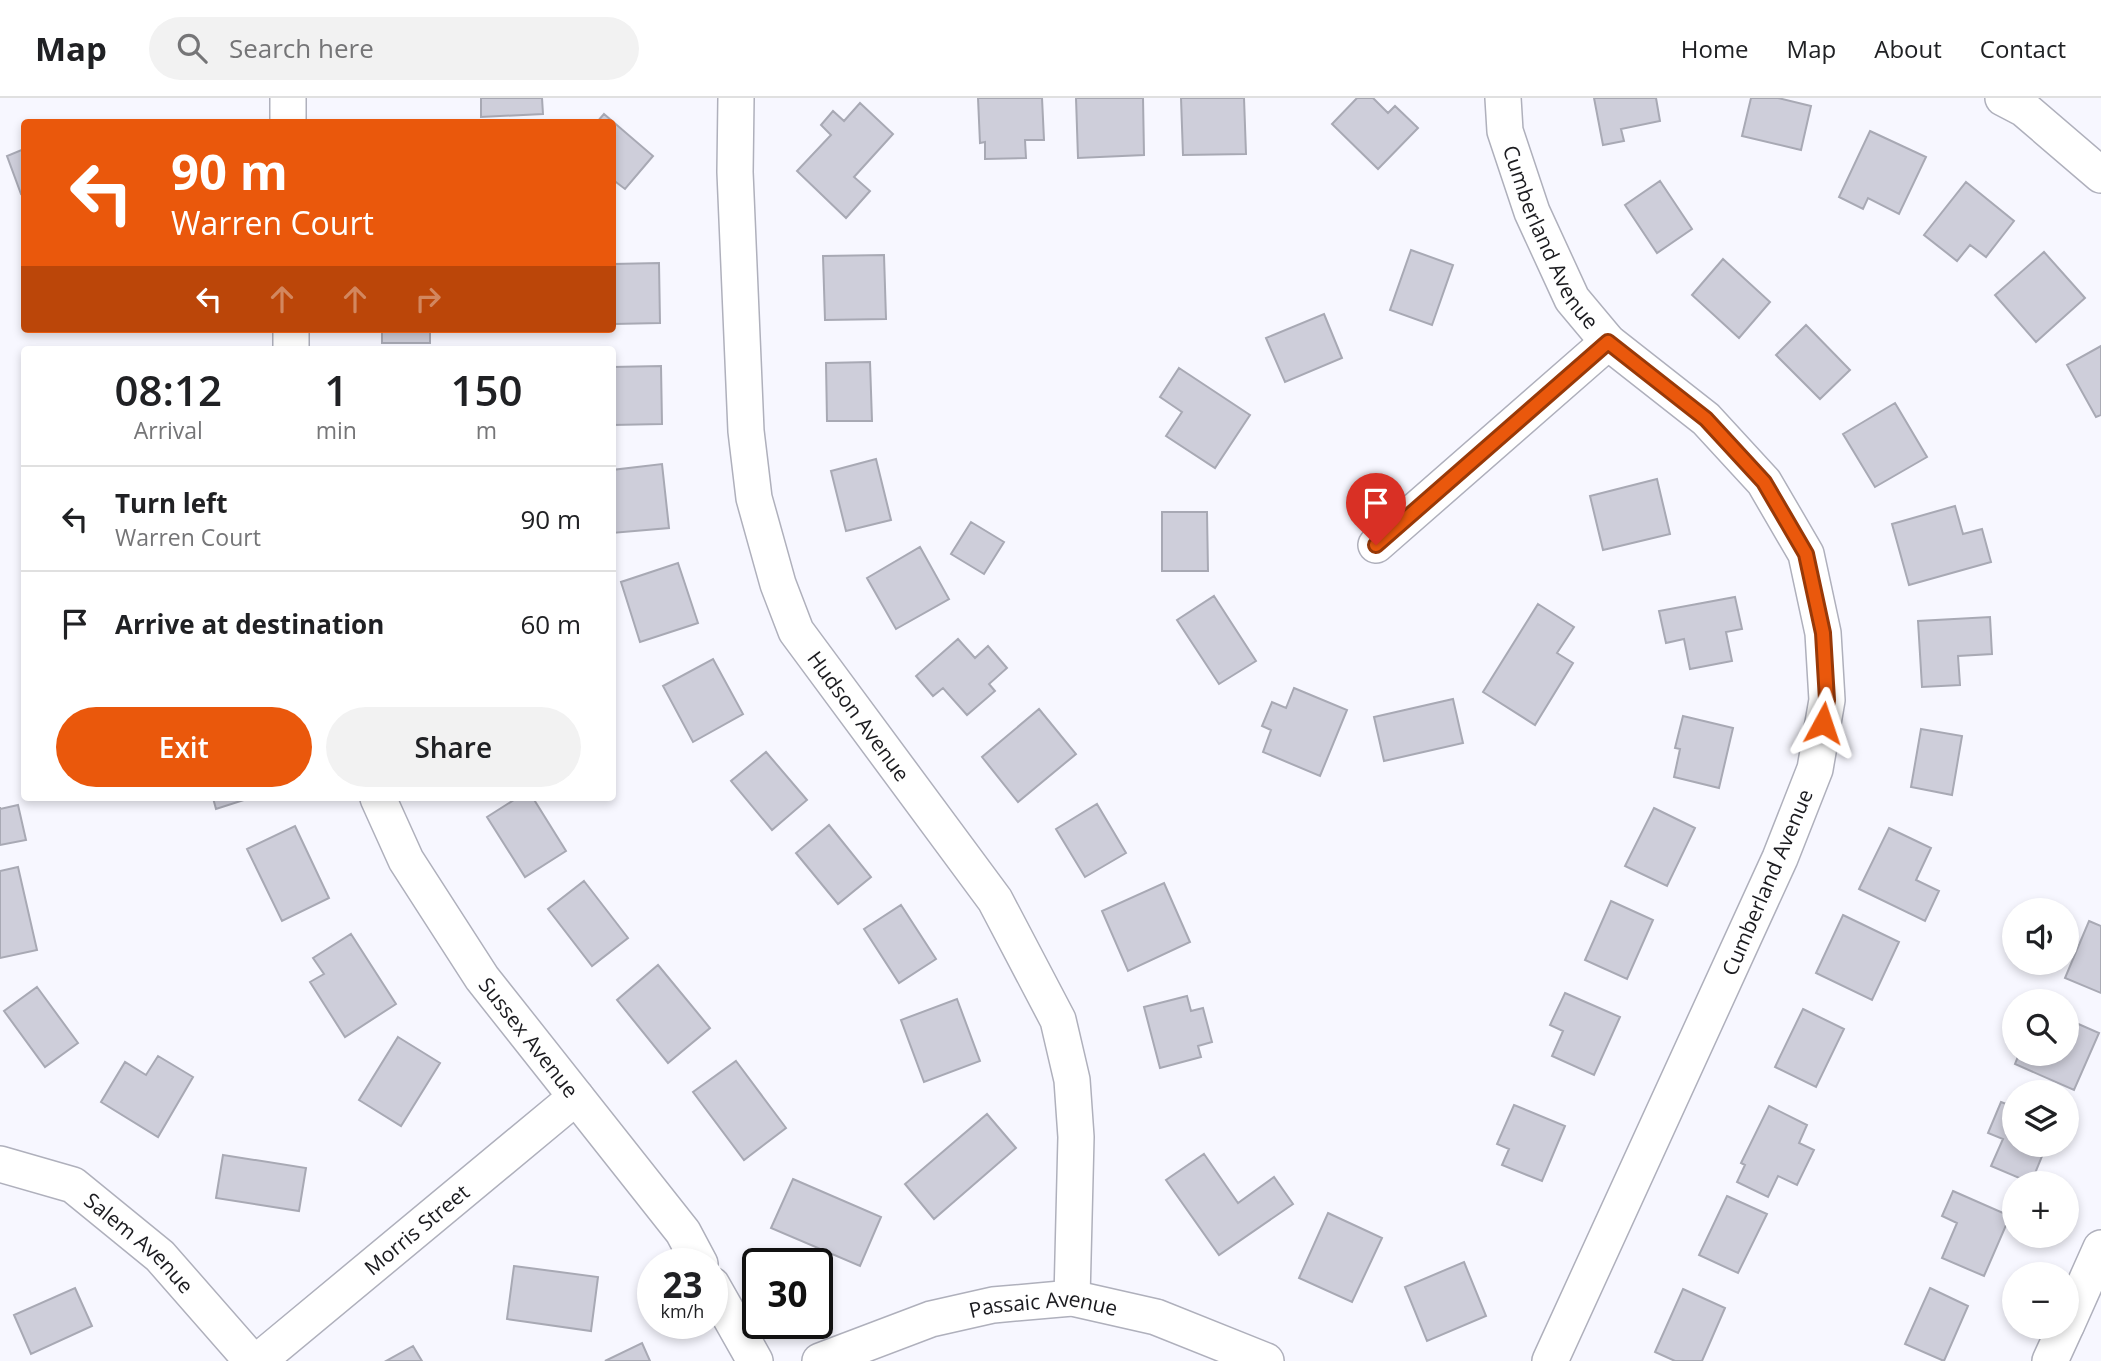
<!DOCTYPE html>
<meta charset="utf-8">
<style>
:root{--surface:#fff;--page:#f2f2f2;--text:#202124;--muted:#757577;--line:#e0e0e0;--accent:#ea580c}
body{margin:0;font-family:"Open Sans",sans-serif;background:var(--page);color:var(--text);height:100vh;display:flex;flex-direction:column;font-size:26px;white-space:nowrap}
*{box-sizing:border-box;margin:0}
p{font-size:23px;color:var(--muted)}
.icon{flex:none;width:38px;height:38px;fill:none;stroke:currentColor;stroke-width:2;stroke-linecap:round;stroke-linejoin:round}
.map{position:relative;flex:1;overflow:hidden}
.sheet{position:absolute;left:21px;top:248px;width:595px;height:455px;display:flex;flex-direction:column;background:var(--surface);border-radius:7px;box-shadow:0 4px 10px #0003}
.sheet>*{flex:none}
.guide{position:absolute;left:21px;top:21px;width:595px;height:214px;border-radius:7px;box-shadow:0 4px 10px #0003;background:#ea580c;color:#fff;overflow:hidden}
.tools{position:absolute;left:2002px;top:800px;display:grid;gap:14px}
.tools a{display:grid;place-items:center;width:77px;height:77px;border-radius:50%;background:var(--surface);box-shadow:0 4px 10px #0003;font-size:35px}
.speed{position:absolute;left:637px;top:1150px;display:flex;gap:14px;font-size:35px;font-weight:700;text-align:center}
.speed>*{display:grid;place-content:center;width:91px;height:91px;border-radius:50%;background:var(--surface);box-shadow:0 4px 10px #0003;line-height:1}
.speed small{font-size:18px;font-weight:400}
.speed .limit{border:4px solid #111;border-radius:10px;background:#fff;color:#111}
.pin{position:absolute;display:grid;place-items:center;width:60px;height:60px;color:#fff;margin:-72px -30px;border-radius:50% 50% 50% 0;rotate:-45deg;box-shadow:0 0 7px #0007}
.pin .icon{rotate:45deg}
.me{position:absolute;width:77px;margin:-38px;rotate:5deg;stroke-linejoin:round;filter:drop-shadow(0 0 5px #0008)}
.turn{display:flex;align-items:center;gap:24px;height:147px;padding:0 35px;font-size:32px}
.turn .icon{width:91px;height:91px;stroke-width:2.5}
.turn b{display:block;font-size:49px;line-height:60px}
.lanes{display:flex;align-items:center;height:66px;padding:0 35px;background:#0003;justify-content:center;gap:35px;direction:ltr}
.lanes .off{opacity:.35}
.eta{display:flex;justify-content:space-evenly;align-items:center;height:119px;text-align:center}
.eta b{font-size:42px;font-weight:600;line-height:49px}
.primary-button{display:flex;gap:14px;margin-top:auto;padding:14px 35px}
.primary-button a{flex:1;height:80px;border-radius:42px;background:var(--accent);color:#fff;font-size:28px;font-weight:600;line-height:80px;text-align:center}
.primary-button a+a{background:var(--page);color:var(--text)}
ul{padding:0;list-style:none}
li{display:flex;align-items:center;gap:21px;height:105px;padding:0 35px;border-top:2px solid var(--line)}
li div{flex:1}
li b{display:block;font-size:26px}
li em{font-style:normal}
header{display:flex;align-items:center;gap:42px;box-sizing:border-box;height:98px;padding:0 35px;background:var(--surface);border-bottom:2px solid var(--line)}
header strong{font-size:33px}
nav{display:flex;gap:38px;margin-inline-start:auto;font-size:24px}
.search{width:490px;height:63px;background:var(--page);display:flex;align-items:center;gap:18px;box-sizing:border-box;padding:0 24px;border-radius:38px;color:var(--muted);font-size:26px}
.map>svg:first-child{display:block}
.building{fill:#ceceda;stroke:#a8a9b4;stroke-width:2}
.lines{fill:none;stroke-linecap:round;stroke-linejoin:round}
.street-casing{stroke:#afb0bc;stroke-width:38}
.street{stroke:#fff;stroke-width:35}
.route-casing{stroke:#983908;stroke-width:18}
.route{stroke:#ea580c;stroke-width:12}
.labels{text-anchor:middle;dominant-baseline:central;stroke-width:5;stroke-linejoin:round;paint-order:stroke}
.street-label{font-size:21px;fill:#1b1b1f;stroke:#fff}
</style>
<header>
<strong>Map</strong>
<div class="search"><svg class="icon" aria-label="search" viewBox="0 0 24 24"><circle cx="10" cy="10" r="6"/><path d="M15 15l6 6"/></svg>Search here</div>
<nav><a>Home</a><a>Map</a><a>About</a><a>Contact</a></nav>
</header>
<div class="map">
<svg width="2101" height="1263" viewBox="0 0 2101 1263">
<rect width="100%" height="100%" fill="#f7f7ff"/>
<path class="building" d="M481,0H542L543,16L481,19Z
M978,0H1042L1044,42H1025L1026,60L985,61V44L980,45Z
M1076,0H1143L1144,57L1078,60Z
M1181,0H1244L1246,56L1183,57Z
M1357,0H1373L1388,15L1395,8L1418,30L1378,71L1332,26Z
M1594,0H1656L1660,23L1621,31L1624,43L1603,47Z
M1751,0H1778L1811,8L1801,52L1742,38Z
M860,5L893,36L854,79L870,93L846,120L797,73L831,37L821,27L833,13L844,23Z
M604,16L653,58L625,91L612,81V24H597Z
M1870,33L1926,59L1899,116L1868,100L1863,111L1839,99Z
M24,51V95L21,96L7,58Z
M1660,83L1692,131L1657,155L1625,107Z
M1966,84L2014,123L1986,159L1970,147L1957,163L1924,137Z
M1411,152L1453,167L1432,227L1390,212Z
M2044,154L2085,200L2036,244L1995,197Z
M884,157L886,221L825,222L823,158Z
M1723,161L1770,204L1739,240L1692,197Z
M659,165L660,225L614,226L613,166Z
M1324,216L1342,260L1285,284L1266,240Z
M1806,227L1850,272L1820,301L1776,257Z
M382,231H430V245H382Z
M2101,248V317L2096,319L2067,267Z
M870,264L872,323H827L826,265Z
M661,268L662,326L612,327V269Z
M1179,270L1250,317L1215,370L1166,338L1182,314L1160,299Z
M1895,305L1927,359L1875,389L1843,336Z
M876,361L891,422L846,433L831,373Z
M662,366L669,430L612,435V372Z
M1657,381L1670,436L1603,452L1590,398Z
M1955,408L1963,436L1982,431L1991,464L1909,487L1892,426Z
M1162,414H1207L1208,473H1162Z
M971,424L1004,444L984,476L951,456Z
M920,449L949,501L896,531L867,480Z
M678,465L698,525L640,544L621,484Z
M1214,498L1256,563L1219,586L1177,522Z
M1735,499L1742,531L1726,534L1732,563L1690,571L1684,541L1666,545L1659,513Z
M1538,506L1574,529L1557,555L1573,565L1535,627L1483,594Z
M1990,519L1992,556L1958,558L1960,587L1922,589L1918,523Z
M958,541L975,560L988,548L1007,570L989,586L995,593L967,617L943,590L933,598L916,578Z
M713,561L743,616L693,644L663,588Z
M1294,590L1347,612L1320,678L1263,654L1271,632L1262,628L1272,604L1286,610Z
M1453,601L1463,645L1384,663L1374,619Z
M1039,611L1076,656L1018,704L982,659Z
M1683,618L1733,630L1719,690L1674,679L1680,651L1675,650Z
M1921,631L1962,638L1952,697L1911,689Z
M766,654L807,702L772,732L731,683Z
M213,700H250L216,711Z
M517,700H533L566,753L525,779L487,719Z
M1097,706L1126,755L1085,779L1056,731Z
M18,707L26,742L0,747V709V711Z
M1654,710L1695,730L1667,788L1625,768Z
M829,727L871,779L838,806L796,755Z
M295,728L329,800L282,823L247,751Z
M1889,730L1931,750L1916,782L1939,793L1925,823L1859,791Z
M18,769L37,852L0,860V773Z
M584,783L628,840L592,868L548,811Z
M1164,785L1190,844L1128,873L1102,813Z
M1611,803L1653,822L1627,881L1585,862Z
M901,807L936,861L899,885L864,831Z
M1843,817L1899,844L1872,902L1816,875Z
M2089,823L2101,828V895L2065,880Z
M351,836L396,906L345,939L310,884L324,876L313,860Z
M658,867L710,930L668,965L617,902Z
M37,889L78,945L45,969L4,913Z
M1565,895L1620,919L1594,977L1552,958L1563,933L1550,927Z
M1187,898L1191,913L1203,910L1212,944L1198,948L1201,959L1160,970L1144,909Z
M957,901L980,963L924,984L901,922Z
M1803,911L1844,931L1816,989L1775,969Z
M2067,921L2099,935L2074,992L2015,966L2019,956H2067Z
M398,939L440,965L401,1028L359,1002Z
M158,958L193,979L158,1039L101,1004L125,964L146,977Z
M736,963L786,1030L744,1062L693,994Z
M2001,1004L2014,1009V1046H2047L2031,1085L1991,1068L2003,1041L1988,1035Z
M1514,1007L1565,1028L1542,1083L1502,1067L1509,1051L1497,1046Z
M1769,1008L1807,1027L1799,1045L1814,1052L1797,1087L1778,1078L1768,1099L1737,1084L1745,1067L1741,1065Z
M987,1016L1016,1050L934,1121L905,1086Z
M1204,1056L1238,1105L1274,1079L1293,1106L1219,1157L1166,1082Z
M223,1057L306,1070L299,1113L216,1100Z
M793,1081L881,1119L860,1168L771,1130Z
M1953,1093L2010,1118L1984,1178L1942,1160L1957,1125L1942,1118Z
M1727,1098L1767,1116L1738,1175L1699,1157Z
M1328,1115L1382,1140L1352,1204L1299,1180Z
M1464,1164L1486,1218L1427,1243L1405,1189Z
M514,1168L598,1179L591,1233L507,1221Z
M75,1190L92,1228L31,1256L14,1217Z
M1930,1190L1968,1208L1944,1263L1905,1246Z
M1683,1191L1725,1210L1702,1263H1675L1655,1254Z
M642,1245L650,1263H605Z
M413,1248L422,1263H386Z"/>
<g class="lines">
<defs>
<g id="street">
<path id="s1" d="M736,0L735,74L746,333L754,400L778,486L796,533L995,802L1058,922L1072,982L1076,1039L1072,1200"/>
<path id="s2" d="M1503,0L1505,33L1532,114L1572,201L1608,244L1706,321L1764,384L1806,456L1823,535L1827,602L1815,671L1780,760L1550,1263"/>
<path d="M2003,0L2024,11L2101,77"/>
<path d="M288,24V0"/>
<path d="M291,231V252"/>
<path d="M1376,447L1608,244"/>
<path id="s3" d="M378,700L406,762L482,880L683,1134L700,1166"/>
<path id="s4" d="M0,1066L73,1087L160,1158L252,1263"/>
<path d="M712,1187L755,1263"/>
<path d="M2067,1226L2101,1150"/>
<path id="s5" d="M258,1263L576,999"/>
<path id="s6" d="M820,1263L931,1221L993,1207L1072,1200L1156,1219L1266,1263"/>
<path d="M2050,1263L2066,1228"/>
</g>
</defs>
<use href="#street" class="street-casing"/>
<use href="#street" class="street"/>
</g>
<g class="lines">
<defs>
<path id="route" d="M1376,447L1608,244L1706,321L1764,384L1806,456L1823,535L1827,602L1823,625"/>
</defs>
<use href="#route" class="route-casing"/>
<use href="#route" class="route"/>
</g>
<g class="labels">
<g class="street-label">
<text stroke="none"><textPath href="#s2" startOffset="149">Cumberland Avenue</textPath></text>
<text stroke="none"><textPath href="#s1" startOffset="646">Hudson Avenue</textPath></text>
<text transform="translate(1767 784) rotate(-67)">Cumberland Avenue</text>
<text stroke="none"><textPath href="#s3" startOffset="284">Sussex Avenue</textPath></text>
<text stroke="none"><textPath href="#s5" startOffset="206">Morris Street</textPath></text>
<text stroke="none"><textPath href="#s4" startOffset="164">Salem Avenue</textPath></text>
<text stroke="none"><textPath href="#s6" startOffset="233">Passaic Avenue</textPath></text>
</g>
</g>
</svg>
<div class="tools">
<a><svg class="icon" aria-label="sound" viewBox="0 0 24 24"><path d="M4 9h4l5-4v14l-5-4H4zM17 9q2 3 0 6"/></svg></a>
<a><svg class="icon" aria-label="search" viewBox="0 0 24 24"><circle cx="10" cy="10" r="6"/><path d="M15 15l6 6"/></svg></a>
<a><svg class="icon" aria-label="layers" viewBox="0 0 24 24"><path d="M12 4l9 5-9 5-9-5zM3 14l9 5 9-5"/></svg></a>
<a>+</a>
<a>−</a>
</div>
<div class="speed"><div>23<small>km/h</small></div><div class="limit">30</div></div>
<div class="pin" style="left:1376px;top:447px;background:#d93025"><svg class="icon" aria-label="arrive" viewBox="0 0 24 24"><path d="M6 21V4h12l-3 4 3 4H6"/></svg></div>
<svg class="me" style="left:1823px;top:625px" viewBox="-20 -20 40 40"><path d="M0-17L14 15 0 8-14 15z" fill="#ea580c" stroke="#fff" stroke-width="4"/></svg>
<div class="guide">
<div class="turn"><svg class="icon" aria-label="left" viewBox="0 0 24 24"><path d="M17 20v-9H6M10 6l-5 5 5 5"/></svg><div><b>90 m</b>Warren Court</div></div>
<div class="lanes"><svg class="icon" aria-label="left" viewBox="0 0 24 24"><path d="M17 20v-9H6M10 6l-5 5 5 5"/></svg><svg class="icon off" aria-label="ahead" viewBox="0 0 24 24"><path d="M12 20V5M6 11l6-6 6 6"/></svg><svg class="icon off" aria-label="ahead" viewBox="0 0 24 24"><path d="M12 20V5M6 11l6-6 6 6"/></svg><svg class="icon off" aria-label="right" viewBox="0 0 24 24"><path d="M7 20v-9h11M14 6l5 5-5 5"/></svg></div>
</div>
<section class="sheet">
<div class="eta">
<div><b>08:12</b><p>Arrival</p></div>
<div><b>1</b><p>min</p></div>
<div><b>150</b><p>m</p></div>
</div>
<ul>
<li><svg class="icon" aria-label="left" viewBox="0 0 24 24"><path d="M17 20v-9H6M10 6l-5 5 5 5"/></svg><div><b>Turn left</b><p>Warren Court</p></div><em>90 m</em></li>
<li><svg class="icon" aria-label="arrive" viewBox="0 0 24 24"><path d="M6 21V4h12l-3 4 3 4H6"/></svg><div><b>Arrive at destination</b></div><em>60 m</em></li>
</ul>
<div class="primary-button"><a>Exit</a><a>Share</a></div>
</section>
</div>
